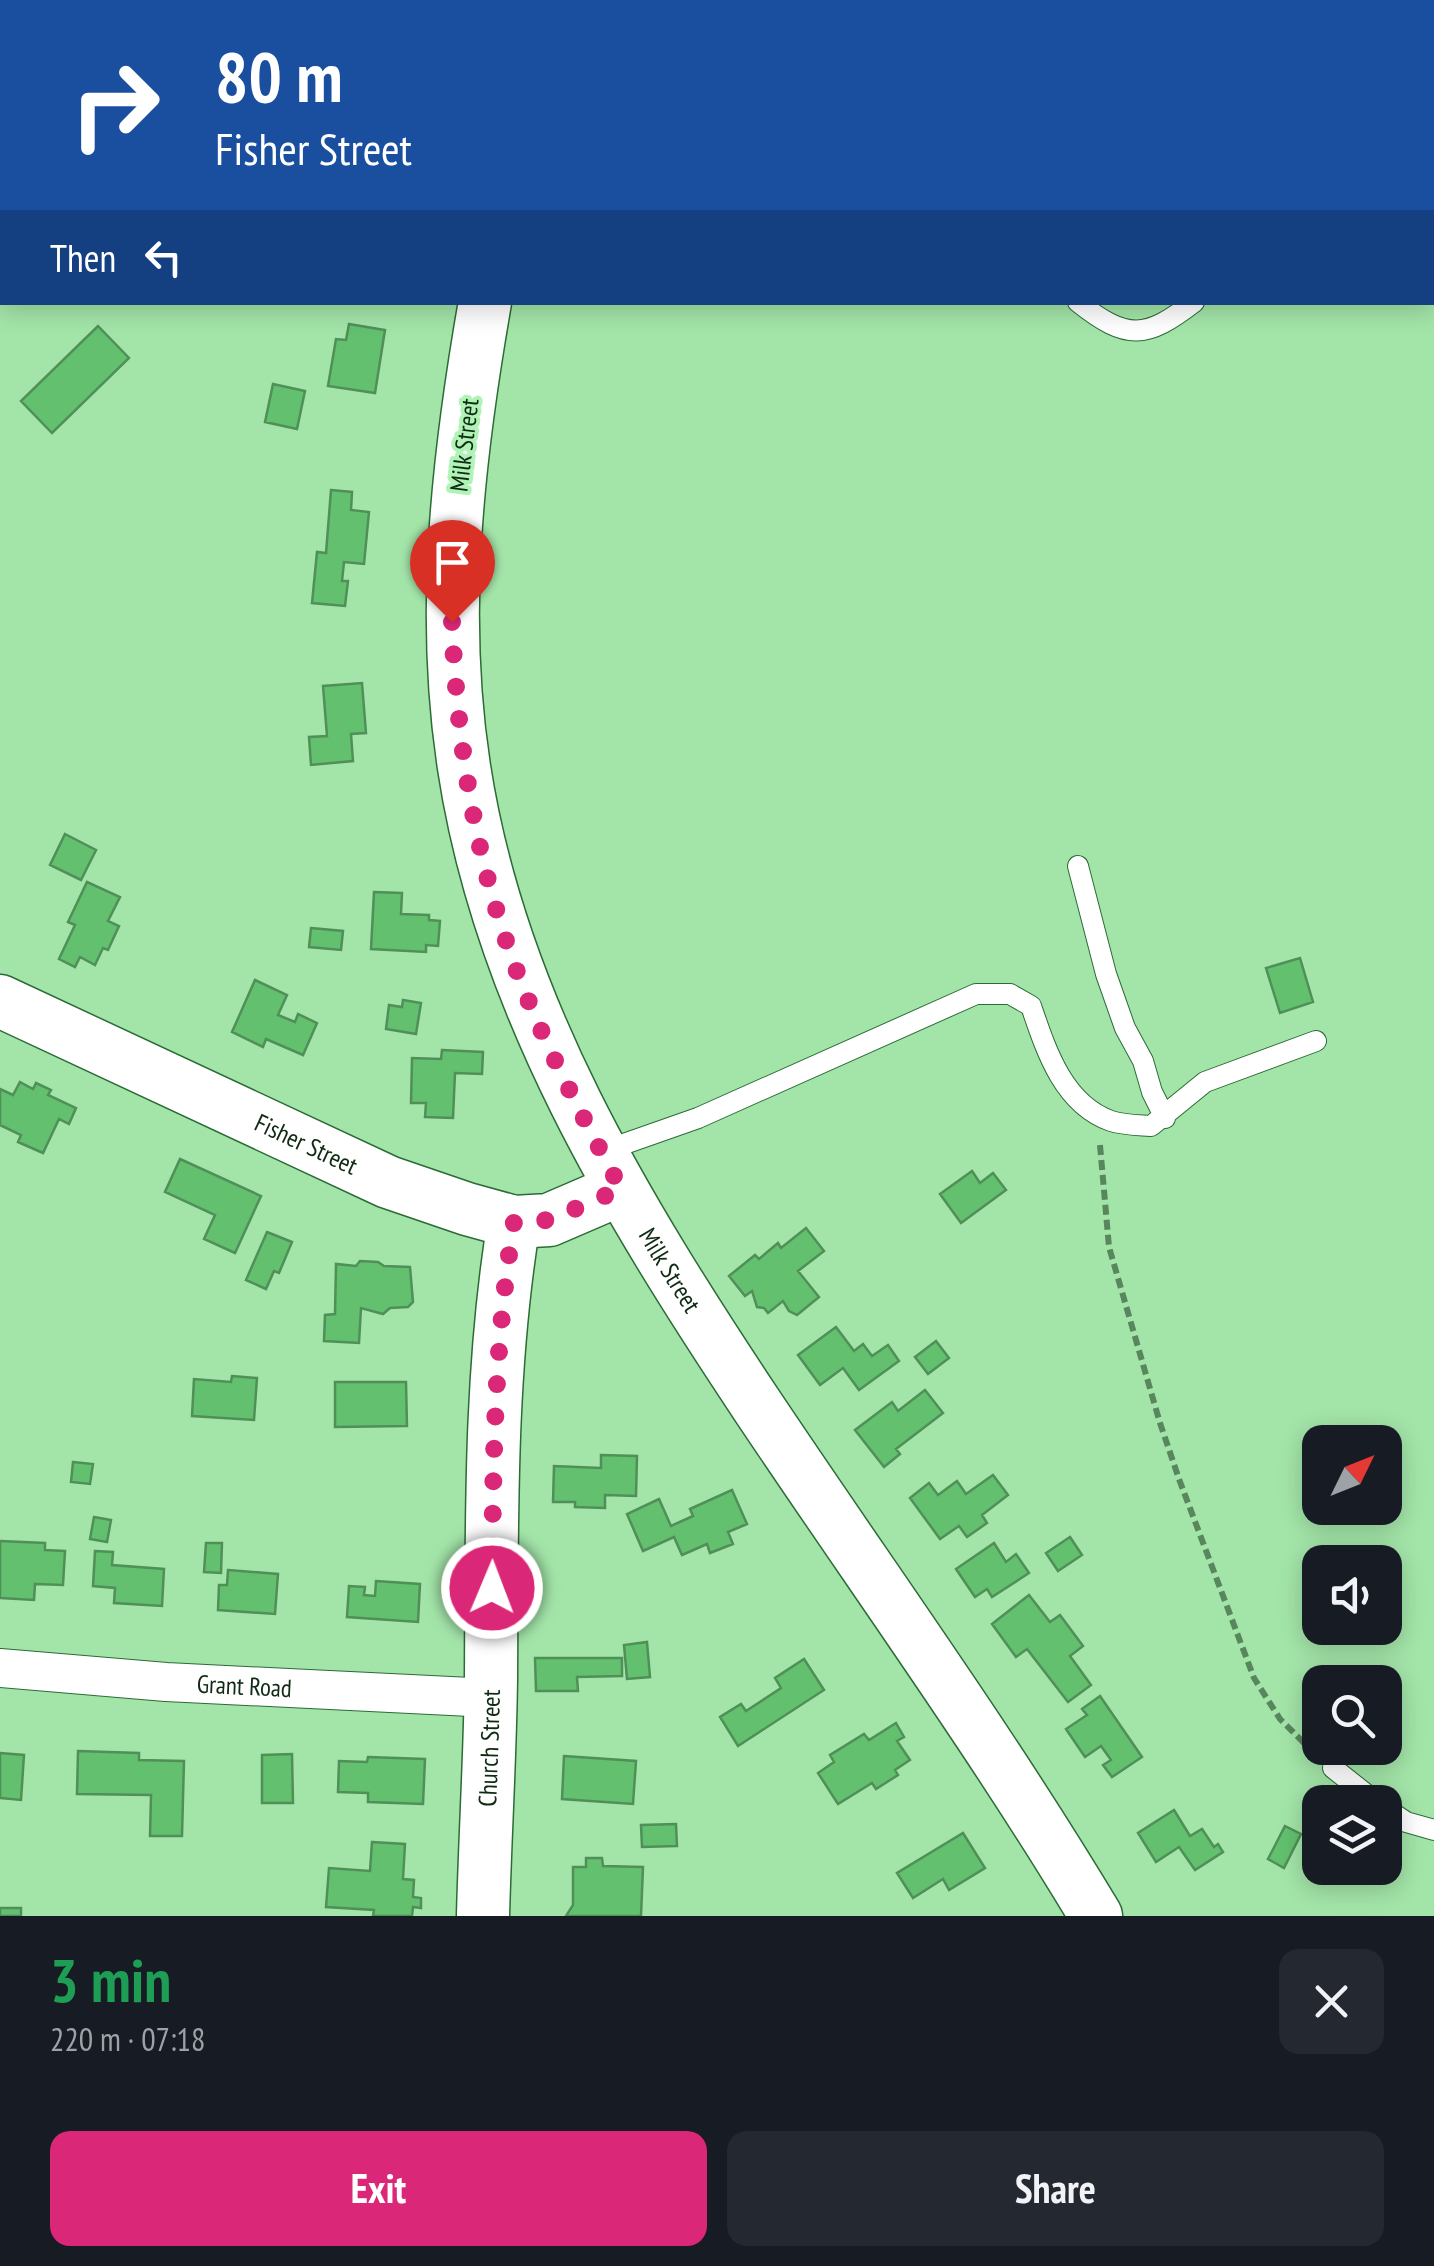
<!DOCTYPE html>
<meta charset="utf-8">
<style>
:root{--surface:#171b24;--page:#242831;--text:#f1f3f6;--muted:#9ea1a6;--accent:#db2777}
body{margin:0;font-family:"PT Sans Narrow",sans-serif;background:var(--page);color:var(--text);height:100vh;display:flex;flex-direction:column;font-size:38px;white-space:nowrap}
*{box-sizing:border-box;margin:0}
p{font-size:32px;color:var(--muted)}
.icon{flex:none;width:55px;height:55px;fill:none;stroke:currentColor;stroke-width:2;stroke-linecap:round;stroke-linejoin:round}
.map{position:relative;height:1916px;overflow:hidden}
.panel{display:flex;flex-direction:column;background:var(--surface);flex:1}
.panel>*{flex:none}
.hud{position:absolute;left:0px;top:0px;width:1435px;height:305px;box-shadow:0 5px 25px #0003;background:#1a4fa0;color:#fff;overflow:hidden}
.needle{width:65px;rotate:47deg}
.fabs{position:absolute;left:1302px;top:1425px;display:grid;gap:20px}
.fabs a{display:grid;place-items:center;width:100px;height:100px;border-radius:20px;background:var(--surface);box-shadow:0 5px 25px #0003;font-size:50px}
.pin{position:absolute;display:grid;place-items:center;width:85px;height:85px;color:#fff;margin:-102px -42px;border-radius:50% 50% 50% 0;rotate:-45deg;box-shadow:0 0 10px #0007}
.pin .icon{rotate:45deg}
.me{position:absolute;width:110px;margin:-55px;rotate:1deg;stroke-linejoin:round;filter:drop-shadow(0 0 8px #0008)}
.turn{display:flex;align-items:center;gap:35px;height:210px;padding:0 50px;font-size:45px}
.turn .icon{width:130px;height:130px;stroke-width:2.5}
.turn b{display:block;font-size:70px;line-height:85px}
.then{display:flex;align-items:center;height:95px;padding:0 50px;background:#0003;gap:20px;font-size:38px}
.round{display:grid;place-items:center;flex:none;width:105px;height:105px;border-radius:20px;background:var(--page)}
.overview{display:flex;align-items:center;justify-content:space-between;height:170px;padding:0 50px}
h1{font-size:60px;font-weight:700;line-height:75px;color:#1e9e55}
.button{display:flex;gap:20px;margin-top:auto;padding:20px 50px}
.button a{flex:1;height:115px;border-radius:20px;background:var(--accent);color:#fff;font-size:40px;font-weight:700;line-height:115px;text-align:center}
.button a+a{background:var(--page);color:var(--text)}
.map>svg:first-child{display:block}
.building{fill:#62c06f;stroke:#509058;stroke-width:2.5}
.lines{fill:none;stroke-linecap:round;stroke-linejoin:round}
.lane-casing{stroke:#2b6b36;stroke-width:22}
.street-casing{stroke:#2b6b36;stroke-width:40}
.secondary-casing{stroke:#2b6b36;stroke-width:55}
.path{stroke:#58865d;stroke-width:6;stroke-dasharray:10 5;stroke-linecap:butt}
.lane{stroke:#fff;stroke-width:20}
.street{stroke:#fff;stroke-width:38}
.secondary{stroke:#fff;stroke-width:52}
.route{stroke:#db2777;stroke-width:18;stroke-dasharray:0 32.4}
.labels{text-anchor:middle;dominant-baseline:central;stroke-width:8;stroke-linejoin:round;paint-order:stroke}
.street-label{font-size:25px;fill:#102a13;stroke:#b0f3b6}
</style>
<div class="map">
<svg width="1434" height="1916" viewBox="0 0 1434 1916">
<rect width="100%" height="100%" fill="#a3e5a9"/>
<path class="building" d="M1016,0H1347L1350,2H1014Z
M349,324L385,330L375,393L328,386L336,339L346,340Z
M98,326L129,358L52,433L21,401Z
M273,384L305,391L297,429L265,422Z
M331,490L352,492L351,510L369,512L364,564L344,562L342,581H348L345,606L312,603L317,552L326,553Z
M362,683L366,733L351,734L353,761L311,765L309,737L327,736L323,686Z
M65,834L96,850L81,880L50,865Z
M87,882L120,897L108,921L119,926L108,950L103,948L95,965L80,957L75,967L59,959L75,925L68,922Z
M374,892L402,893L401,914L429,915V920L440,921L438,946L426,945V952L371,949Z
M311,928L343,931L341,950L309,947Z
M1300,958L1313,1002L1280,1013L1266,968Z
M255,980L287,995L278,1015L295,1022L298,1014L317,1023L303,1055L266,1039L263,1047L232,1032Z
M403,1000L421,1003L416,1034L386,1029L389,1005L402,1007Z
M442,1050L483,1052L482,1074L455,1073L453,1118L425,1117L426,1103H411L412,1058L441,1059Z
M20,1082L33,1089L36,1083L51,1090L48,1095L76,1108L69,1124L59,1119L43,1153L18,1142L21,1135L0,1125V1089L13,1095Z
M180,1159L261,1196L235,1253L204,1239L215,1215L165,1192Z
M972,1171L980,1183L993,1173L1006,1190L961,1223L940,1194Z
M806,1228L824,1251L798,1271L819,1297L797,1315L789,1311L783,1301L768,1313L764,1308L757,1307L752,1291L745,1296L729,1276L755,1255L759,1259L778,1243L781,1248Z
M267,1232L292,1242L279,1273L274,1271L266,1289L246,1280Z
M360,1261L378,1262L384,1266L410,1267L413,1302L408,1307L390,1308L383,1314L361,1308L359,1343L324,1341L325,1315L335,1314L336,1264L356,1266Z
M836,1327L854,1351L863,1344L872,1356L888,1345L899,1361L859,1390L843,1368L820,1385L798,1355Z
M936,1341L949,1358L928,1374L915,1357Z
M232,1376L257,1378L254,1420L192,1416L194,1379L231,1382Z
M335,1382H406L407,1426L335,1427Z
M925,1390L943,1413L896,1449L900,1454L884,1467L855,1430L892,1402L898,1411Z
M601,1455L637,1456L636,1496L605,1495V1508L575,1507V1502H553L554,1466L601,1468Z
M73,1462L93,1464L90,1484L71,1482Z
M993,1475L1008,1495L982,1515L987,1523L967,1537L959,1526L940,1539L910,1498L929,1483L938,1495L957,1481L966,1494Z
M732,1490L747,1524L728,1532L733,1544L710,1553L707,1544L682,1555L674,1537L643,1551L627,1514L659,1499L671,1526L693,1516L690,1509Z
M94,1517L111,1520L107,1542L90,1539Z
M1070,1537L1082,1555L1058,1571L1046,1553Z
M0,1541L45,1543V1550L65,1551L63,1585L35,1584L34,1600L0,1598Z
M206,1543H222L221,1573L204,1572Z
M994,1543L1006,1562L1016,1554L1029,1573L992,1597L987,1589L975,1597L956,1569Z
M95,1551L113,1552L112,1565L164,1569L162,1606L114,1603L115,1588L93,1586Z
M228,1570L278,1574L275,1614L218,1610L219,1585H227Z
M376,1581L420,1584L418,1622L347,1617L349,1586L365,1587L364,1595L375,1596Z
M1029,1595L1050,1622L1060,1615L1083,1646L1070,1656L1091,1685L1068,1702L1027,1649L1016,1657L992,1624Z
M647,1642L650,1677L627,1679L624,1645Z
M535,1658H622V1676L577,1677L578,1691H536Z
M804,1659L824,1690L738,1746L720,1717L741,1704L746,1711L781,1688L775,1678Z
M1100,1696L1142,1757L1112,1777L1103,1765L1111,1760L1101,1746L1085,1757L1066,1729L1087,1715L1082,1709Z
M896,1723L904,1737L897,1741L910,1760L895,1770L898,1775L876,1789L872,1783L838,1804L818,1773L834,1762L830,1755L864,1734L869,1740Z
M78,1751L139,1753V1760L184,1761L182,1836H150L151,1795L77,1794Z
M0,1753L24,1755L21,1800L0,1798Z
M292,1754L293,1803H262V1755Z
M564,1756L636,1761L633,1804L562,1799Z
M368,1757L425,1759L423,1804L368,1802V1793L338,1792L339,1761L367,1762Z
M1174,1810L1190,1836L1202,1829L1214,1847L1218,1844L1223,1852L1195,1870L1179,1847L1156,1862L1138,1833Z
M676,1824L677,1846L642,1847L641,1825Z
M1285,1826L1301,1834L1284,1868L1268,1859Z
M963,1833L985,1868L949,1890L943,1879L913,1898L897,1873Z
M372,1842L405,1844L403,1879L414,1880L413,1897L421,1898V1908L413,1907L412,1916H373L374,1910L326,1907L329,1868L370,1871Z
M586,1858H602L603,1866L643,1867L641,1916H566L573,1905V1867H586Z
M0,1908H21V1916H0Z"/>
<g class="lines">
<defs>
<path id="lane" d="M888,2L890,0
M1432,98L1434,97
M1078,302C1127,341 1146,339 1194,302
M1078,866L1106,974L1125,1028L1143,1061L1152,1092L1165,1118
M604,1151L698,1118L976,994H1010L1031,1006C1046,1050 1063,1104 1111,1121C1123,1125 1138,1125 1151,1126L1205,1082L1316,1041
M1333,1768L1376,1802
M1385,1808L1406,1822L1434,1830"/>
<g id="street">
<path d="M332,0L334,2"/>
<path d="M159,2L163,0"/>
<path d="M0,104L2,102"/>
<path id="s1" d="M0,1668L166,1682L491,1698"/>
</g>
<g id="secondary">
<path d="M540,2V0"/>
<path id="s2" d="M485,302C458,456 440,612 464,767C500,1004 627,1210 758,1407C871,1576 991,1741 1096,1916"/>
<path id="s3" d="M0,1001L388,1182L467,1209L514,1222L549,1220L621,1189"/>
<path id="s4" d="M483,1916C485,1837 490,1758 491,1679C492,1526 489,1373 514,1222"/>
</g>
</defs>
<use href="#lane" class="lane-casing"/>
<use href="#street" class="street-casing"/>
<use href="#secondary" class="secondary-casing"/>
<path class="path" d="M1100,1145L1109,1247L1160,1423L1179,1479L1254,1678L1280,1719L1316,1755"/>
<use href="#lane" class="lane"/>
<use href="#street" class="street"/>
<use href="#secondary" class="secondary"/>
</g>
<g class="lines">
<path class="route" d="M452,622C457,745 476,867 521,982C549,1054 585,1121 621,1189L549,1220L514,1222C494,1343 493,1465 492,1588"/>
</g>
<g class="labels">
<g class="street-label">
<text transform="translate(464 445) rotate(-83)">Milk Street</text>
<text stroke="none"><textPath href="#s3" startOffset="338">Fisher Street</textPath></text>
<text stroke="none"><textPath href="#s2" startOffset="1015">Milk Street</textPath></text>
<text stroke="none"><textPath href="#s1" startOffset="245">Grant Road</textPath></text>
<text stroke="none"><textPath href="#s4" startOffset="168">Church Street</textPath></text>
</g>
</g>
</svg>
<div class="fabs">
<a><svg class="needle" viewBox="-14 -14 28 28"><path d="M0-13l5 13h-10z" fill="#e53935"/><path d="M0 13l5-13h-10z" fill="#9ea1a6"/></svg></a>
<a><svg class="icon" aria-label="sound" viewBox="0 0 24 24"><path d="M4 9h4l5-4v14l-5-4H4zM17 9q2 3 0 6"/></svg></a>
<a><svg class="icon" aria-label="search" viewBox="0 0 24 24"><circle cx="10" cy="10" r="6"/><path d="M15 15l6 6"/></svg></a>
<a><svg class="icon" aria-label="layers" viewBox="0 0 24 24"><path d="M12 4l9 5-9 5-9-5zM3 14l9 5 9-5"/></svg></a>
</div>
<div class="pin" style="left:452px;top:622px;background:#d93025"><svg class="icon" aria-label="arrive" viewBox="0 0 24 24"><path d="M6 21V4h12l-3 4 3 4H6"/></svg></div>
<svg class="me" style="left:492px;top:1588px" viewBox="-20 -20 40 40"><circle r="17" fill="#db2777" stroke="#fff" stroke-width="3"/><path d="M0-11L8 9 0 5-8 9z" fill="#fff"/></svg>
<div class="hud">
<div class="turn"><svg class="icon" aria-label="right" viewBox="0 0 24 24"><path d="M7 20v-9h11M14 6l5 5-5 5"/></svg><div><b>80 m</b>Fisher Street</div></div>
<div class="then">Then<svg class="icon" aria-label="left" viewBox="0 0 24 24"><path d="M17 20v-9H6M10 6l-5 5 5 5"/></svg></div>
</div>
</div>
<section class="panel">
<div class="overview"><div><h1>3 min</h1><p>220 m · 07:18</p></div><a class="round"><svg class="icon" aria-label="close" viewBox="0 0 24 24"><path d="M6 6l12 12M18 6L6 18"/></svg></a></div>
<div class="button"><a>Exit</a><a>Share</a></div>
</section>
